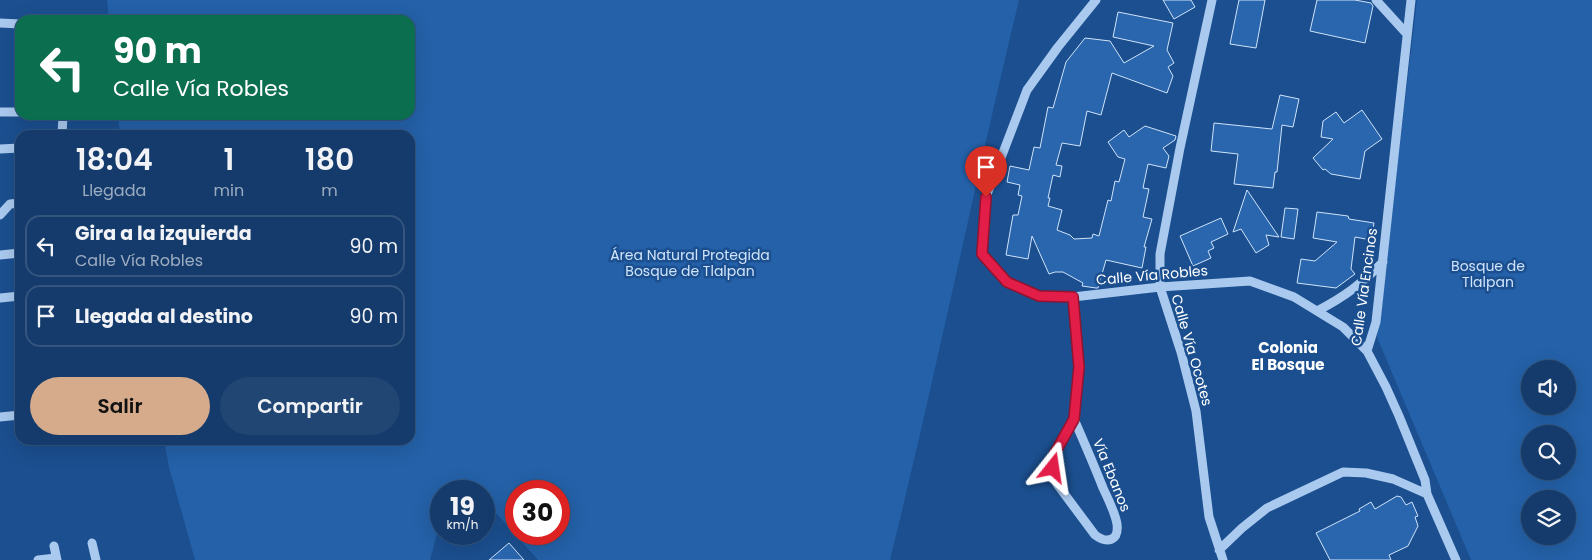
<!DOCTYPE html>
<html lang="es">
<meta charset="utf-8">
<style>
:root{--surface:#143b6b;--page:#214673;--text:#f1f3f6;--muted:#9dadc1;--line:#33557e;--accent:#d6ab8b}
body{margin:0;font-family:Poppins,sans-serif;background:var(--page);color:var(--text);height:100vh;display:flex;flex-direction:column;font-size:19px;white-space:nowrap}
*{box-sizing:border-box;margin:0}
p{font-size:16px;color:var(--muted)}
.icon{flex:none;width:28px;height:28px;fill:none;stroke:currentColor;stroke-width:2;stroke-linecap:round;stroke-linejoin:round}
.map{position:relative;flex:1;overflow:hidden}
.side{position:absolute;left:15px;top:130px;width:400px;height:315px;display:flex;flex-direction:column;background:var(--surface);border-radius:15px;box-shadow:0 5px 20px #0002,0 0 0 1px var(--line)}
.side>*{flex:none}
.top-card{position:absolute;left:15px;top:15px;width:400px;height:105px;border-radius:15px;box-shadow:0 5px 20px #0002,0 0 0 1px var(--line);background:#0b6e4f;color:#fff;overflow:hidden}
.controls{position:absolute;left:1521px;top:360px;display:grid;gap:10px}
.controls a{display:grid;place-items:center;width:55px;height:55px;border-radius:50%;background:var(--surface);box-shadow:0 5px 20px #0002,0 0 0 1px var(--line);font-size:25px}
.speed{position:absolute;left:430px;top:480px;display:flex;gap:10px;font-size:25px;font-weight:700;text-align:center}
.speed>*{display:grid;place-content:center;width:65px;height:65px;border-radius:50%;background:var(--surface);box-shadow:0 5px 20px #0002,0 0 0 1px var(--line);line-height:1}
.speed small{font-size:12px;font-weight:400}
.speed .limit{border:8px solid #d22;background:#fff;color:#111}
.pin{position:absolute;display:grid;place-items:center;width:42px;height:42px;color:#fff;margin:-51px -21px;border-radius:50% 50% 50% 0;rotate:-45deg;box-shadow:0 0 5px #0007}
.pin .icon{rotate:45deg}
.me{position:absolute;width:55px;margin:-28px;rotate:15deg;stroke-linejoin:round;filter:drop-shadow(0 0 4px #0008)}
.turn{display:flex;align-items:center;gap:18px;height:105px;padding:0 15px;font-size:22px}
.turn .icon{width:65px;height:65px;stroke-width:2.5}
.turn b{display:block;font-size:35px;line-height:42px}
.eta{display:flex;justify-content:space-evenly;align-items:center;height:85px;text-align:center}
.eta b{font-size:30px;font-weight:600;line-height:35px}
.cta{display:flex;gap:10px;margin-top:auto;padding:10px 15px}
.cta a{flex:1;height:58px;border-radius:30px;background:var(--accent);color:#111;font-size:20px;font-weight:600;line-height:58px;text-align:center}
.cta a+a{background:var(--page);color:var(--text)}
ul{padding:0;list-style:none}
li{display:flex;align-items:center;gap:15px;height:62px;margin:0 10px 8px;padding:0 5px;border:2px solid var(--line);border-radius:15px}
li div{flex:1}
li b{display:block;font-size:19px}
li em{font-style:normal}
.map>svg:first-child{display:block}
.green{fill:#2461a8;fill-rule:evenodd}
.building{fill:#2a66ad;stroke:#cfe3fa}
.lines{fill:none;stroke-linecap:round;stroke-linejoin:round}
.minor{stroke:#a9c9ee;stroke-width:9}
.route-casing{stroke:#92132f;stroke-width:12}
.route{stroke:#e11d48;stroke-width:9}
.labels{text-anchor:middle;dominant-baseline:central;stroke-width:5;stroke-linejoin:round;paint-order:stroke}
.park-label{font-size:14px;fill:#cfe3fa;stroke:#1b4f8f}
.street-label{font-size:14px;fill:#fff;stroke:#1b4f8f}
.neighbourhood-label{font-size:15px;font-weight:bold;fill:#fff;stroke:#1b4f8f}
</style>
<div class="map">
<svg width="1592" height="560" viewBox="0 0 1592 560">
<rect width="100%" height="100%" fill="#1b4f8f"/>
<path class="green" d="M107,0H1019C974,186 936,374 890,560H538L487,503L484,505V491H441V531L437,534L430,560H195L169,467L164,440H410V135H120L118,115H410V20H109ZM516,491H559V534H516Z
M1417,0H1592V560H1471L1377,337ZM1530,369H1568V406H1530ZM1530,434H1568V471H1530ZM1530,499H1568V536H1530Z"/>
<path class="building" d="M1163,0H1191L1195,7L1174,19Z
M1239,0H1265L1256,48L1230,44Z
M1317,0H1355L1371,3L1373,6L1365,43L1310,31Z
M1118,12L1173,23L1167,50L1174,63L1168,67L1173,76L1167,93L1112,73L1101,115L1087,111L1080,146L1062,143L1056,165L1062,166L1060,177L1053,175L1048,198H1050L1048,206L1062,210L1057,230L1070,235L1074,239L1092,238L1093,234L1099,236L1108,200L1111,201L1115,181L1119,182L1125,159L1118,157L1108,142L1124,130L1129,137L1145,126L1176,136L1175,140L1163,148L1169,156L1166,168L1148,164L1143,188L1149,189L1143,217L1152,219L1144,247H1146L1142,268L1106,260L1098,288H1096L1082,286L1083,283L1063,272H1055L1049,274L1032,236L1028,259L1006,255L1013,215H1018L1022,196L1018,195L1020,185L1007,182L1010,166L1029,170L1034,147L1040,148L1048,107L1053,108L1066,62L1085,38L1110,41L1124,63L1154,46L1113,37Z
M1280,95L1299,99L1293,127L1282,125L1277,172H1275L1273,188L1234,184L1238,154L1211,151L1214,123L1272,129Z
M1362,110L1382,139L1365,151L1360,179L1331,174L1325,169L1323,170L1313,158L1333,139L1321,137L1323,121L1336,112L1344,123Z
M1247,190L1279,237L1266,235L1269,245L1256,253L1241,229L1233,232Z
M1285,208L1298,209L1294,239L1281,237Z
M1317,212L1348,216L1349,219L1374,223L1371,240L1355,237L1351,269L1355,274L1336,288L1297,283L1301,259L1315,261L1337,242L1313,238Z
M1221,218L1228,234L1211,242L1214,248L1208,251L1211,258L1193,266L1180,236Z
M1397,496L1401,497L1406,505L1412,502L1418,516L1415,517L1418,526L1408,546L1389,555L1391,560H1330L1316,533L1360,511L1359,509L1371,502L1375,509Z
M509,543L524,560H489Z"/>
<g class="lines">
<path class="minor" d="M1096,0L1058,47L1027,90L986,197L982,254L1007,282L1039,296L1073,297L1160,287L1250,281L1294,297L1343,327L1367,351
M1212,0L1180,148L1160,254V287L1181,352L1196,411L1209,517L1223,560
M1376,0L1406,33
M1411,0L1376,322L1367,351L1386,387L1399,416L1425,480L1427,494L1456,560
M0,23L20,24
M0,112H20
M62,135L63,115
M0,149L20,148
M0,215L10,204L20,203
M0,255L20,253
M1073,297L1079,367L1074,419L1055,453L1053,468L1057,484L1095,535C1107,544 1119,541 1117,524C1115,512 1108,499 1103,488C1094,465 1084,442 1074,419
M0,298L20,296
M1317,311C1346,296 1361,284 1383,262
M0,417L20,415
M92,543L96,560
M54,546L57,560
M1219,550L1242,528L1267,508L1343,472L1366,473L1393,479L1427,494
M38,560L56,558"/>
</g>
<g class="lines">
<defs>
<path id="route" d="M986,197L982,254L1007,282L1039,296L1073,297L1079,367L1074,419L1055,453L1053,468"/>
</defs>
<use href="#route" class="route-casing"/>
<use href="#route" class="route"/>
</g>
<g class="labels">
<g class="park-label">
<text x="690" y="255">Área Natural Protegida<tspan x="690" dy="16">Bosque de Tlalpan</tspan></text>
<text x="1488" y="266">Bosque de<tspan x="1488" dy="16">Tlalpan</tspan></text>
</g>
<g class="street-label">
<text transform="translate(1152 275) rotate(-5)">Calle Vía Robles</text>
<text transform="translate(1364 287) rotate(-82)">Calle Vía Encinos</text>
<text transform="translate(1192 350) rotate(74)">Calle Vía Ocotes</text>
<text transform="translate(1112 475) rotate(68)">Vía Ebanos</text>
</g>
<g class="neighbourhood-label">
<text x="1288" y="347">Colonia<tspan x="1288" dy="17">El Bosque</tspan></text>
</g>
</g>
</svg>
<div class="controls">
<a><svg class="icon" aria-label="sound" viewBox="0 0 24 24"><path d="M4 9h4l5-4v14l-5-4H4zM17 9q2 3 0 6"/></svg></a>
<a><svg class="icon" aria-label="search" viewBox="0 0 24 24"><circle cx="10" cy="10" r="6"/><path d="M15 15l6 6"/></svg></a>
<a><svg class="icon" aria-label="layers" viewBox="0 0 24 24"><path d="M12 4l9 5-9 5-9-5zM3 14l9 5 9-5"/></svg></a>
</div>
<div class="speed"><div>19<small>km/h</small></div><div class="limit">30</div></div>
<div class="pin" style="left:986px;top:197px;background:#d93025"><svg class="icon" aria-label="arrive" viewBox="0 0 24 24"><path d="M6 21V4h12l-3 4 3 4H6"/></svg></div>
<svg class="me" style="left:1053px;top:468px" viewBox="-20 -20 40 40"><path d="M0-17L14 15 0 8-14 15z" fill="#e11d48" stroke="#fff" stroke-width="4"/></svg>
<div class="top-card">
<div class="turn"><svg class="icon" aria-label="left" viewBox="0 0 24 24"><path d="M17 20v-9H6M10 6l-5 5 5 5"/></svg><div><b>90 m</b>Calle Vía Robles</div></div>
</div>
<section class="side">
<div class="eta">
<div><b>18:04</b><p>Llegada</p></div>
<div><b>1</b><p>min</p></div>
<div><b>180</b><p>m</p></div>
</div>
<ul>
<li><svg class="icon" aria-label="left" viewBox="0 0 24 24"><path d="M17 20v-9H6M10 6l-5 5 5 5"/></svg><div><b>Gira a la izquierda</b><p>Calle Vía Robles</p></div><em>90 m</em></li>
<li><svg class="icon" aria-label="arrive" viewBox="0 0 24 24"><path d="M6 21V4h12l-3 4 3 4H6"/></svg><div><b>Llegada al destino</b></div><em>90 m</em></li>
</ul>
<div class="cta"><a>Salir</a><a>Compartir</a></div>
</section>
</div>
